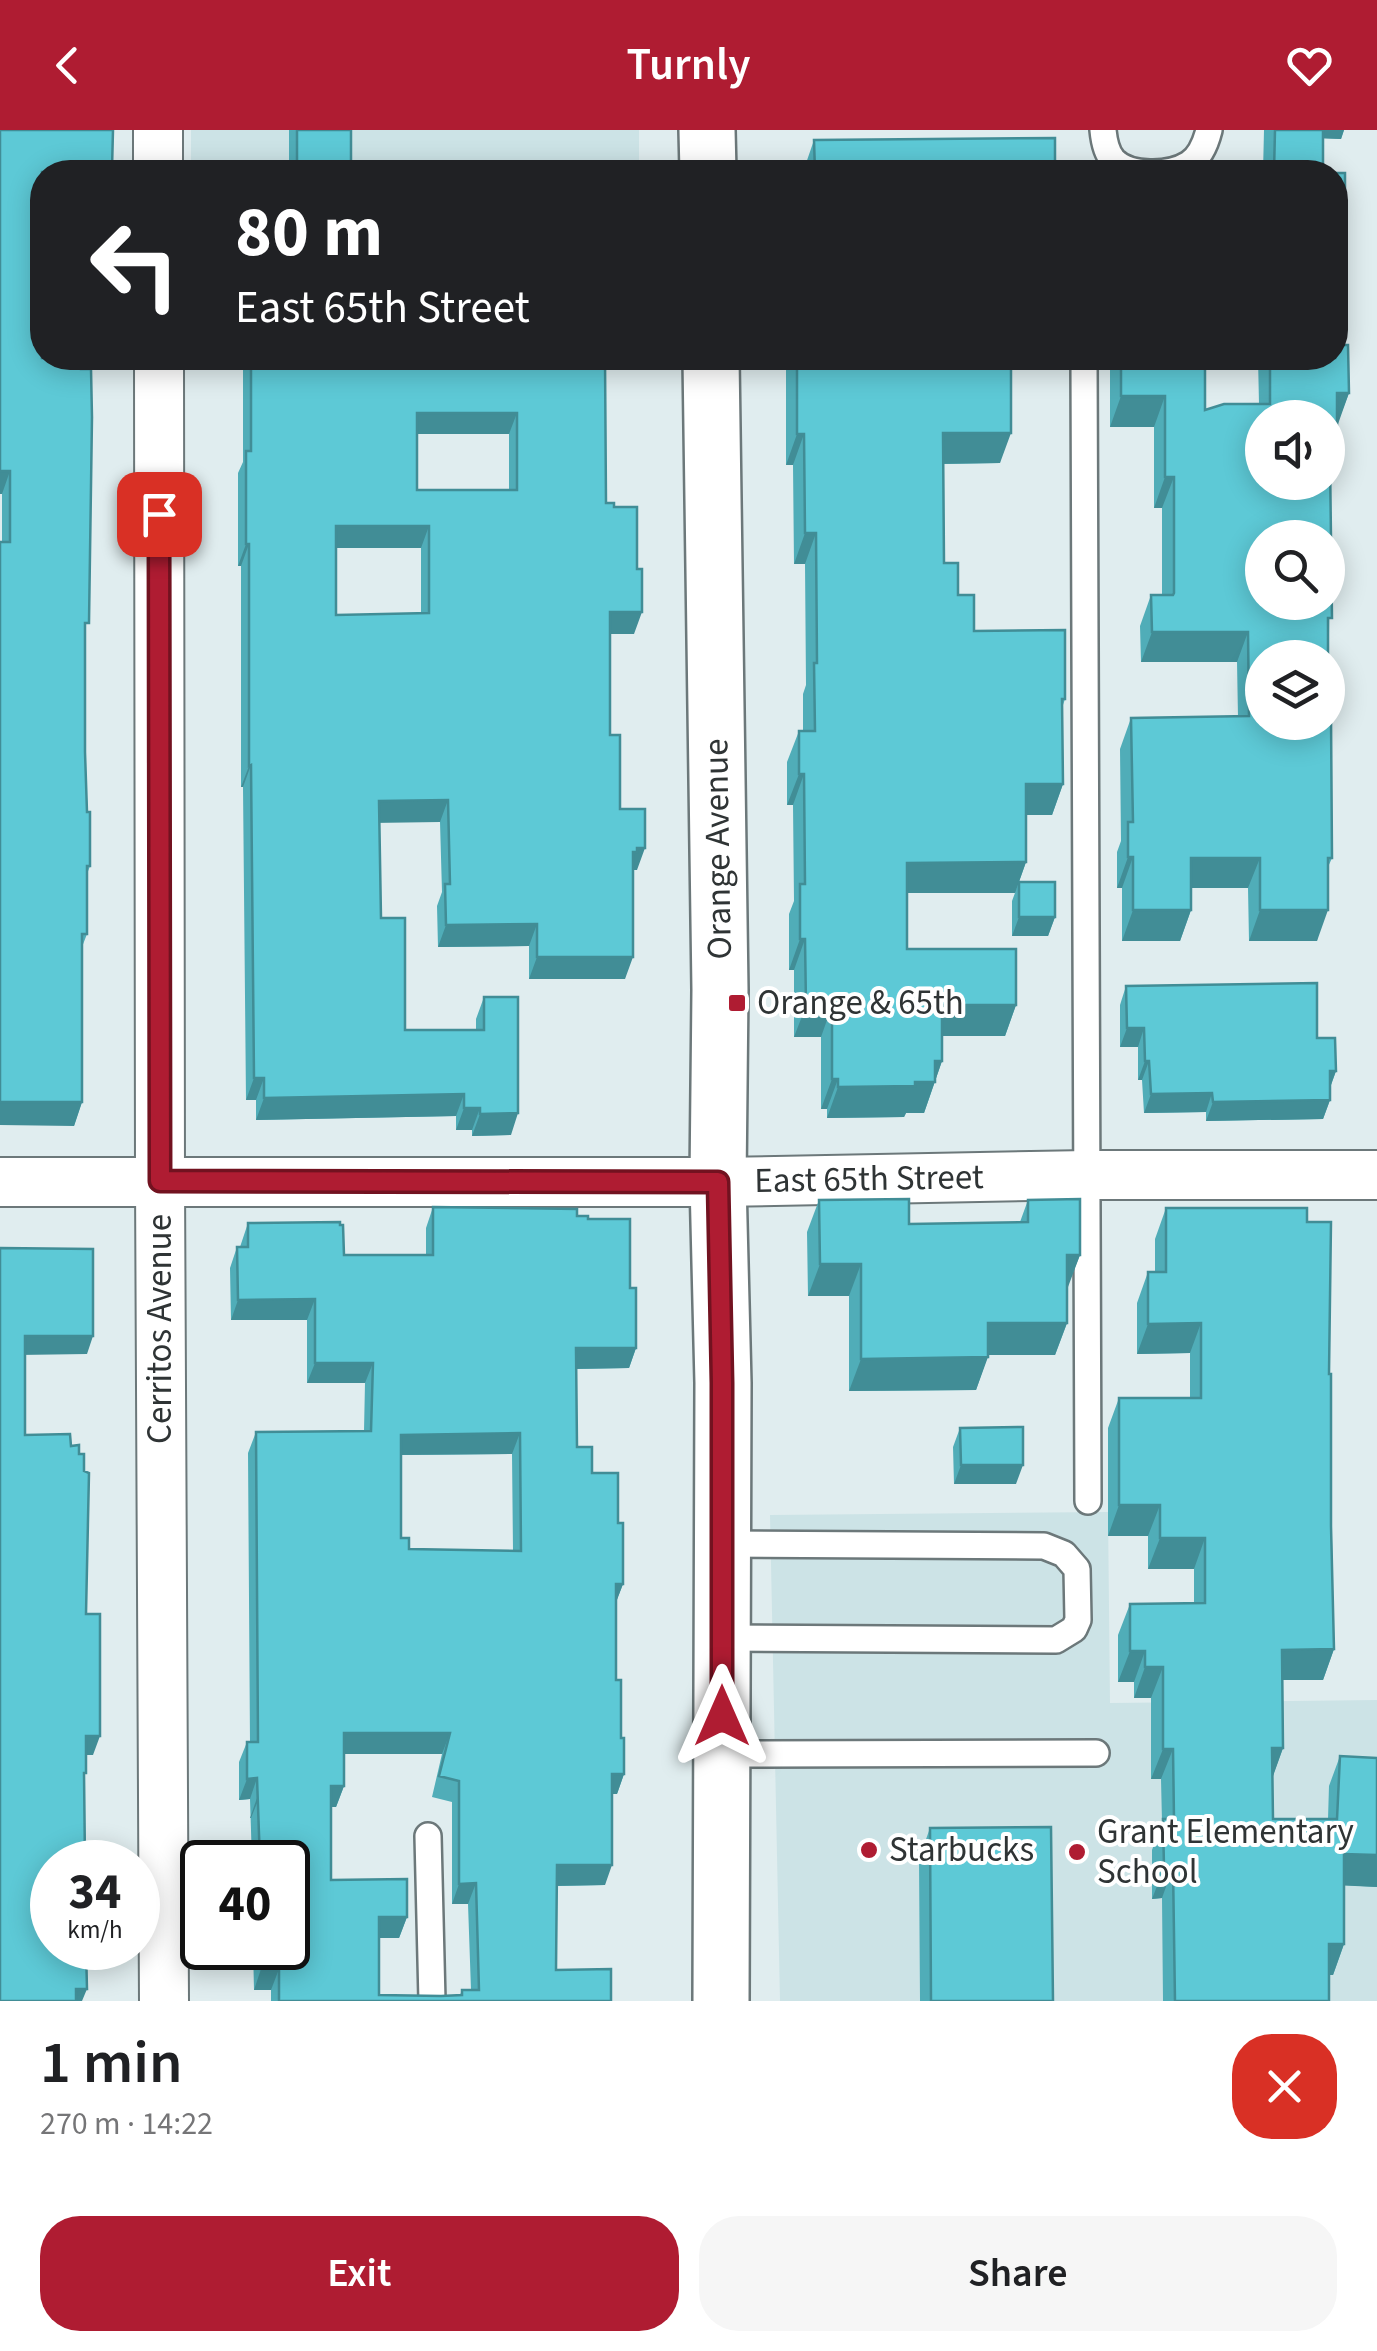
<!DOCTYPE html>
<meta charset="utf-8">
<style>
:root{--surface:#fff;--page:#f6f6f6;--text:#202124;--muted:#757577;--accent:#af1c32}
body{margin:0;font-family:"Source Sans 3",sans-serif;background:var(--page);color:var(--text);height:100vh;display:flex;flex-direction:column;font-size:38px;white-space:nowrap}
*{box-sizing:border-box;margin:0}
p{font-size:32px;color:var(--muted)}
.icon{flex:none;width:55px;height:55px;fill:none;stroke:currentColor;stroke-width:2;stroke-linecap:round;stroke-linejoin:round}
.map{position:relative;height:1871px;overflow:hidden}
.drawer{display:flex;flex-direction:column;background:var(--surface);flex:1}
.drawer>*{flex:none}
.banner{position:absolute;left:30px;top:30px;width:1318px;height:210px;border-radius:40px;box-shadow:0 5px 25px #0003;background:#202124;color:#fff;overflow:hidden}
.controls{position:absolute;left:1245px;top:270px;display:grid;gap:20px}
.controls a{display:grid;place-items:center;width:100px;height:100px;border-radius:50%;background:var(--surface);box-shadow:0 5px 25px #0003;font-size:50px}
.speed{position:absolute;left:30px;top:1710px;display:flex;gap:20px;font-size:50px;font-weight:700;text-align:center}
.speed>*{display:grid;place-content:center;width:130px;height:130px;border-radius:50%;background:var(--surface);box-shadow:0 5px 25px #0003;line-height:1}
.speed small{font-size:25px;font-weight:400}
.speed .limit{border:5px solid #111;border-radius:15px;background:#fff;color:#111}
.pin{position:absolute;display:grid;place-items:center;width:85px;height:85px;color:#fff;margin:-42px;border-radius:20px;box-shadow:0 5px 15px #0006}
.me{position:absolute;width:110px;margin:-55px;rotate:0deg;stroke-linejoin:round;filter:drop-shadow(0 0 8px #0008)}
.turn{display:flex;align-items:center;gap:35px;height:210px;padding:0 40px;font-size:45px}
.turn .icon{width:130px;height:130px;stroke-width:2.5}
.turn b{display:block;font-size:70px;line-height:85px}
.round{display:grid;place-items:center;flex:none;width:105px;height:105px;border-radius:40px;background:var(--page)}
.summary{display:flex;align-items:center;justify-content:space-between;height:170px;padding:0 40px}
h1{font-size:60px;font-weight:600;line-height:75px}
.primary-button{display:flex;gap:20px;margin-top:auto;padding:20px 40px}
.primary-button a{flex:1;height:115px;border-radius:40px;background:var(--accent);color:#fff;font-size:40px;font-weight:600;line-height:115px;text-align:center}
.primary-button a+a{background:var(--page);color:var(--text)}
header{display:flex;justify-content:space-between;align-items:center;height:130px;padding:0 40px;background:var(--accent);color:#fff;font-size:45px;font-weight:600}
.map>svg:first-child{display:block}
.built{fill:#cce3e6}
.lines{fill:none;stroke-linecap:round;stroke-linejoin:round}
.service-casing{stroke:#6c787a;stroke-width:30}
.minor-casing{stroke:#6c787a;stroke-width:52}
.tertiary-casing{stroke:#6c787a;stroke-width:60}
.service{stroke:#fff;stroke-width:25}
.minor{stroke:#fff;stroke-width:48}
.tertiary{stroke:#fff;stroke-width:55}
.wall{fill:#50adb8;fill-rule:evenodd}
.shaded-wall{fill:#418d96}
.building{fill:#5dc9d6;stroke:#418d96;stroke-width:2.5;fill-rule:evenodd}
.route-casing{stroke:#721220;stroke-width:25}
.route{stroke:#af1c32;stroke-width:18}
.poi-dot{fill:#af1c32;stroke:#fff;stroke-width:4}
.labels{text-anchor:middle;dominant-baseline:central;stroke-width:8;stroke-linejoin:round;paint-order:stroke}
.street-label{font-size:35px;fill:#2f3435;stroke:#fff}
.poi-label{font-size:35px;fill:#2f3435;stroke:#fff;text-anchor:start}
</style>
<header><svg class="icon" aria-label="back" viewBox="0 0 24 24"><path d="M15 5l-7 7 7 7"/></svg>Turnly<svg class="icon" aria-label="heart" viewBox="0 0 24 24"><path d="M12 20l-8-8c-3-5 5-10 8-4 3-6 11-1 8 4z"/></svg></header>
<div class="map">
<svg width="1377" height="1871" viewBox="0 0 1377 1871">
<rect width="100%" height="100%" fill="#e0edef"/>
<path class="built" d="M191,0H639V42H191Z
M1108,1382L1110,1573L1377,1570V1871H780L770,1385Z"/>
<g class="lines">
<defs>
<path id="service" d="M1103,0C1104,11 1106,22 1113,30C1129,47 1170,46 1189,34C1200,27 1206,12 1209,0
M1084,228L1088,1371
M722,1414L1044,1416L1064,1424L1077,1439L1078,1490L1074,1499L1056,1510L722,1508
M722,1624L1096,1623
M428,1706L432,1871"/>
<path id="minor" d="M158,0V42
M159,228L160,1051L164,1871
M0,1052H718L1088,1045H1377"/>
<path id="tertiary" d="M707,0L708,42
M711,228L720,860L718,1052L723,1253L721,1871"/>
</defs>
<use href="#service" class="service-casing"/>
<use href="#minor" class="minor-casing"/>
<use href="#tertiary" class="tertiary-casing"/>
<use href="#service" class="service"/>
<use href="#minor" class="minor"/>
<use href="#tertiary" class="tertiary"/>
</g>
<path class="wall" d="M289,0H351V42H289Z
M1264,0H1344L1341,9L1323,8V42H1263Z
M814,10L1055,42H803Z
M42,42L85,505V622L90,736L87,744V804L82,817V972L74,996L2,412V364H0Z
M243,228H605L606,373L634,504H610V605L620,679L637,740H633L625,849H529V816L438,817L437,776L442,762L440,692H379L381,788L405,900H476V889L484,867L511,1005L472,1006V1000H456V986L256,990V970H246L243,657H241V436H238V343L243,332ZM417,304H509V360H417ZM336,418H421V483L336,485Z
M786,228H1011L1000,333L943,334L944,433L974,501L1065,569L1062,578L1063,654L1052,685H1026V732L1015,763H907V819L1016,875L1005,906H942V931L924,983H906L904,987L827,988V979H821V907H794V840H789V784L794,771L793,675H787V632L799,601H803V564L806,555L805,434H794L793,335H786Z
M1110,228H1205V280L1259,274L1258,228H1335L1349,263L1337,294V322L1331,340L1328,586L1332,728L1328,737L1317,811H1249L1248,758H1191V780L1180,811H1122V758H1117V722L1121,711L1120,619L1131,588L1238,587L1237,532H1141L1140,496L1151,465H1162V378H1154V297H1110Z
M1019,752L1055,787L1048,806H1012V771Z
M1126,856L1317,908L1336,941L1330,958V970L1323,989L1206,991V982L1144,983L1142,950H1138V917H1120V875Z
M819,1070L909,1094L1020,1092L1028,1070L1080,1125L1067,1157V1193L1055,1225H988L976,1260L849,1261V1166H808L807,1102Z
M433,1077L577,1086L588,1089L630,1158L636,1218L629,1238L576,1239L577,1317L618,1393L623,1454L616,1472V1550L624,1644L617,1664H612L605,1755L557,1756L556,1840L611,1871H271V1860H254L253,1818H288V1732H252L250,1669L239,1670V1632L247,1612H250L248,1323L256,1302L364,1301L365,1253H307V1190H231L230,1138L237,1117H240L248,1093L344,1125H426V1098ZM512,1324L513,1421L409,1419L401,1408V1325ZM344,1624H442L432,1667L452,1672V1774H468L471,1860H462L460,1865L441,1866L379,1865V1808H399L407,1787L331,1750V1677H336L344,1656Z
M1166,1078L1307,1092L1329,1244L1334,1519L1323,1550H1282L1283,1618L1272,1648L1273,1689H1328L1329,1656L1340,1626L1377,1628V1757L1344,1755V1814L1333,1845H1329V1871H1163L1162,1768L1152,1769V1720L1162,1692L1161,1649H1151V1568H1134V1552H1118V1505L1130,1474L1194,1473V1439H1148V1406H1108V1298L1119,1268H1190V1223L1137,1224V1173L1148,1142H1155V1109Z
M960,1298L1016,1354H954L953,1317Z
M930,1698L1053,1871H920L919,1729Z"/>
<path class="shaded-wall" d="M1315,0H1344L1341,9L1312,8Z
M1335,95H1345L1335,123Z
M1337,263H1349L1338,294H1328Z
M1121,266H1165L1154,297H1110Z
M417,283H517L509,304H409Z
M943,303H1011L1000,333L932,334Z
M797,304H804L793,335H786Z
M0,341H10L2,364H0Z
M1165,347H1174L1162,378H1154Z
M336,396H429L421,418H328Z
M805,403H816L805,434H794Z
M246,414H249L241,436H238Z
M610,482H642L634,504H602Z
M1152,502H1248L1237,532H1141Z
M251,635L243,657H241L249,636Z
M799,644H804L793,675H787Z
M1026,654H1063L1052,685H1015Z
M448,670L440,692L371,693L379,671Z
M637,718H645L637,740H631L633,722Z
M1128,727H1133L1122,758H1117Z
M1191,728H1260L1248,758H1180Z
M1026,732L1015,763H896L907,733Z
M1133,780H1191L1180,811H1122Z
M1260,780H1328L1317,811H1249Z
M1019,787H1055L1048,806H1012Z
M537,794L529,816L438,817L446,795Z
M800,809H805L794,840H789Z
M537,827H633L625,849H529Z
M942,875H1016L1005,906H931Z
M806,876H832L821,907H794Z
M1127,898H1144L1138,917H1120Z
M935,931H942L924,983H906L904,987L827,988L838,957L915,952Z
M1145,931H1149L1142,950H1138Z
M1330,941H1336L1329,960Z
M254,948H264L256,970H246Z
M832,949H838L827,979H821Z
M1212,963L1206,982L1144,983L1151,964Z
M464,964L456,986L256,990L264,968Z
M1330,970L1323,989L1206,991L1213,972Z
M0,972H82L74,996L0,995Z
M464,978H480L472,1000H456Z
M518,983L511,1005L472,1006L480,984Z
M1067,1125H1080L1068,1157H1055Z
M820,1134H861L849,1166H808Z
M315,1169L307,1190H231L238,1170Z
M988,1193H1067L1055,1225H976Z
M1201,1193L1190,1223L1137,1224L1148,1194Z
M25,1206H93L87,1224L18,1225Z
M576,1218H636L629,1238L569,1239Z
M988,1227L976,1260L849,1261L861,1229Z
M315,1233H373L365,1253H307Z
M520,1303L512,1324L394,1325L401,1305Z
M961,1335H1023L1016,1354H954Z
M1119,1375H1160L1148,1406H1108Z
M1160,1408H1205L1194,1439H1148Z
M616,1454H623L615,1475Z
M1334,1519L1323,1550H1271L1282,1520Z
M1130,1521H1145L1134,1552H1118Z
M1145,1537H1163L1151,1568H1134Z
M344,1603H450L442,1624H336Z
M86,1606H100L93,1625H79Z
M1272,1618H1283L1272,1649Z
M1163,1619H1173L1161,1649H1151Z
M612,1644H624L617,1664H605Z
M257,1648L250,1669L239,1670L247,1649Z
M331,1656H344L336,1677H324Z
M257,1668H259L251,1688H250Z
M1344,1724L1377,1725V1757L1333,1755Z
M557,1735H612L605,1755L549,1756Z
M1173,1737L1162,1768L1152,1769L1164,1738Z
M476,1753L468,1774H452L459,1754Z
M379,1787H407L399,1808H372Z
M1329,1814H1344L1333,1845H1317Z
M261,1839H279L271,1860H254Z
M76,1859H87L82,1871H72Z"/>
<path class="building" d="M0,0H113L112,39H107V42H42V228H81V239H91L92,287L89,493H85V622L87,682H90V736H87V804H82V972H0V412H10V341H0Z
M297,0H351V42H297Z
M1275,0H1323V42H1274Z
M1055,8V42H815L814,10Z
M1335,43H1345V95H1335Z
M1335,215H1348L1349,263H1337V322H1333V329H1330L1332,488H1328V586H1331L1332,728H1328V780H1260V728H1191V780H1133V727H1128V692H1133L1131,588L1249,586L1248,502H1152L1151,465H1173L1174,463V347H1165V266H1121V228H1205V280L1224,274H1270V228H1335ZM1262,288H1328V352H1262ZM1262,408H1328V472H1262ZM1262,528H1328V592H1262Z
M251,228H605L606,373H614V377H637V439H642V482H610V605H620V679H645V718H637V722H633V827H537V794L446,795L445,754H450L448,670L379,671L381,788H405V900H484V867H518V983L480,984V978H464V964L264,968V948H254L251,635L249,636V414H246V321H251ZM417,283H517V360H417ZM336,396H429V483L336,485Z
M797,228H1011V303H943L944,433H958V465H974V501L1065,500V569H1062L1063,654H1026V732L907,733V819H1016V875H942V931H935V952H915V956L838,957V949H832V876H806L805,809H800V754H805L804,644H799V601H815L814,533H817L816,403H805L804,304H797Z
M1019,752H1055V787H1019Z
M1317,853V908H1335L1336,941H1330V970L1213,972L1212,963L1151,964L1149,931H1145L1144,898H1127L1126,856Z
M909,1069V1094L1028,1092V1070L1080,1069V1125H1067V1193H988V1227L861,1229V1134H820L819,1070Z
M433,1077L577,1079V1086H588V1089H630V1158H636V1218H576L577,1317H592V1343H618V1393H623V1454H616V1550H621V1608H624V1644H612V1735H557L556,1840L611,1839V1871H279V1839H261V1818H288V1732H260L257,1648L247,1649V1612H258L256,1302L371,1301L373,1233H315V1169L238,1170L237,1117H248V1093L340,1092V1095H343L344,1125H433ZM520,1303L521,1421L409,1419V1408H401V1305ZM344,1603H450L439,1646L459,1651V1754L476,1753L479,1860H462V1865L441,1866L379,1865V1787H407V1749L331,1750V1656H344Z
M1166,1078H1307V1092H1331L1329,1244H1331V1396L1334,1519L1282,1520L1283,1618H1272L1273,1689H1337L1340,1626L1377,1628V1725L1344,1724V1814H1329V1871H1175L1173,1737L1164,1738L1163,1689H1174L1173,1619H1163V1537H1145V1521H1130V1474L1205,1473V1408H1160V1375H1119V1268H1201V1193L1148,1194V1142H1166Z
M0,1118L93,1119V1206H25V1305L70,1304L71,1316L79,1315V1324H84V1341L89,1343L86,1484H100V1606H86V1643H84L85,1732H52V1818H86L87,1859H76V1871H0Z
M1023,1297V1335H961L960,1298Z
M1051,1697L1053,1871H931L930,1698Z"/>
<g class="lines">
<defs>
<path id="route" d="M159,384L160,1051L718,1052L722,1253V1586"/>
</defs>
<use href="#route" class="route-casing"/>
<use href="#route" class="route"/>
</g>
<g class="poi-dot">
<rect x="727" y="863" width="20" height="20" rx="5"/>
<circle cx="869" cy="1720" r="10"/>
<circle cx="1077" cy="1722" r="10"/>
</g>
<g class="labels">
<g class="street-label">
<text transform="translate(718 719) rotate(-91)">Orange Avenue</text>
<text transform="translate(869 1049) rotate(-1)">East 65th Street</text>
<text transform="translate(160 1199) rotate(-90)">Cerritos Avenue</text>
</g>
<g class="poi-label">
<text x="757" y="873">Orange &amp; 65th</text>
<text x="1097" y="1702">Grant Elementary<tspan x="1097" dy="40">School</tspan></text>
<text x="889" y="1720">Starbucks</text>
</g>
</g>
</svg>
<div class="controls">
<a><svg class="icon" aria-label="sound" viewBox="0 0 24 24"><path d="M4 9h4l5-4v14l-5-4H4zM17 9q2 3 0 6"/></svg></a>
<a><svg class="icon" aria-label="search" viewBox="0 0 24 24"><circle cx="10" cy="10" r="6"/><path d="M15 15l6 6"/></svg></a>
<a><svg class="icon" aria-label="layers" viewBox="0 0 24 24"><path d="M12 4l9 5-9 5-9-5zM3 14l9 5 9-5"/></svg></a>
</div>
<div class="speed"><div>34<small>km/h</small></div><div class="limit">40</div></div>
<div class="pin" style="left:159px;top:384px;background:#d93025"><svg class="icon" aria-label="arrive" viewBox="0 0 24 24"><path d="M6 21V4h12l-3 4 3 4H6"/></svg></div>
<svg class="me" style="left:722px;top:1586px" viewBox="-20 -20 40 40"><path d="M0-17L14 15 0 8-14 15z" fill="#af1c32" stroke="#fff" stroke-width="4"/></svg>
<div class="banner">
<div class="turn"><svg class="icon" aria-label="left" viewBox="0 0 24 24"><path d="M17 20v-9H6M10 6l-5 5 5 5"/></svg><div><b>80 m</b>East 65th Street</div></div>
</div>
</div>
<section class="drawer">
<div class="summary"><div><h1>1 min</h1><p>270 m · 14:22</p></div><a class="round" style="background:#d93025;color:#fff"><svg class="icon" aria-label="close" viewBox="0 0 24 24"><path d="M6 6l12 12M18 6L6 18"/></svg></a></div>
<div class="primary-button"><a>Exit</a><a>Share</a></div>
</section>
